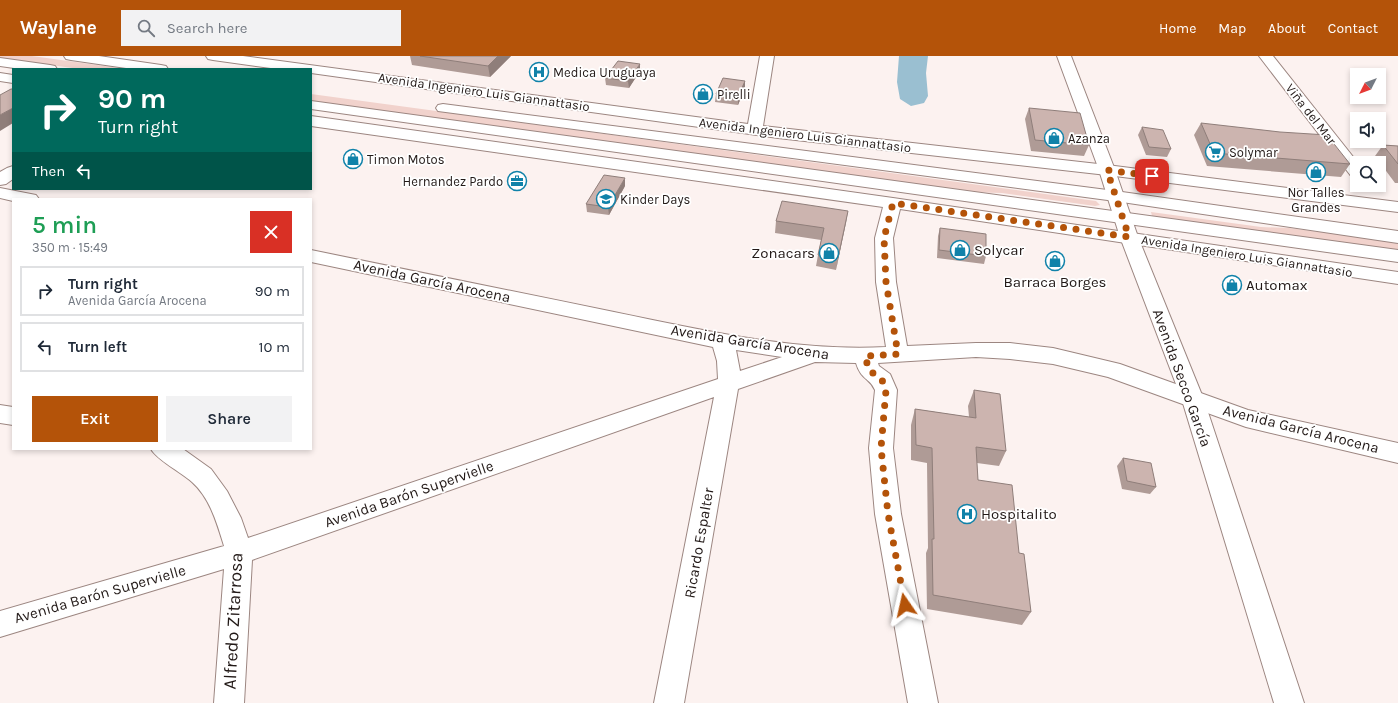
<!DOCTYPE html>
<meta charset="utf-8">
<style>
:root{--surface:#fff;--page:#f2f2f3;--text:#1f2937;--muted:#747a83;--line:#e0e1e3;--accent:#b45309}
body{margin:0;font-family:Karla,sans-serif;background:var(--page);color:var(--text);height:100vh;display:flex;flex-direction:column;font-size:15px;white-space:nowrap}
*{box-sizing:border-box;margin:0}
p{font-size:13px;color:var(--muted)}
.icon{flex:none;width:22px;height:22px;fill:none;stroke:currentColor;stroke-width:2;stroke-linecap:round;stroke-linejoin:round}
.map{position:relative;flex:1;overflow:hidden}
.drawer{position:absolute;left:12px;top:142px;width:300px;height:252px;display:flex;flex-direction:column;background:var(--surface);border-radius:0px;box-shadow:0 2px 6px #0003}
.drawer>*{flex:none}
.banner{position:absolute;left:12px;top:12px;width:300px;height:122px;border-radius:0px;box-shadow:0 2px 6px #0003;background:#00695c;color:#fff;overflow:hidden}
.needle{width:26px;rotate:228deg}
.controls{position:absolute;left:1350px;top:12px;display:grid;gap:8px}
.controls a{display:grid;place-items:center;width:36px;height:36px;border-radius:0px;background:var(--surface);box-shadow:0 2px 6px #0003;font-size:20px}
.pin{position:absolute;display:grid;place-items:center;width:34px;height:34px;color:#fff;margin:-17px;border-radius:8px;box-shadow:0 2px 6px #0006}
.me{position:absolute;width:44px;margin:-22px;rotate:349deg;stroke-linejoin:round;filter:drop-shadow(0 0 3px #0008)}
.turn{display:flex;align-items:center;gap:14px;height:84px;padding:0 20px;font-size:18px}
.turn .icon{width:52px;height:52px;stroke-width:2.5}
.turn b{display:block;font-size:28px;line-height:34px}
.then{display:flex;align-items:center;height:38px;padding:0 20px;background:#0003;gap:8px;font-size:15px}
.round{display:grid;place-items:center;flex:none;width:42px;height:42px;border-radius:0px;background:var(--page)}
.headline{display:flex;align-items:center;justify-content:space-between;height:68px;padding:0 20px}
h1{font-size:24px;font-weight:600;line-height:30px;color:#1e9e55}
.cta{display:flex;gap:8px;margin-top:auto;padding:8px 20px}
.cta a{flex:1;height:46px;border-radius:0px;background:var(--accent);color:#fff;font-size:16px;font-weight:600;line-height:46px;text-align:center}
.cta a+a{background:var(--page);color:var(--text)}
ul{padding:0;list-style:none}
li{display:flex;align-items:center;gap:12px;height:50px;margin:0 8px 6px;padding:0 12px;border:2px solid var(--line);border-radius:0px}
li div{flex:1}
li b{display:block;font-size:15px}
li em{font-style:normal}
header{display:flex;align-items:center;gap:24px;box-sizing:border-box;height:56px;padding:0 20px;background:var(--accent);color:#fff}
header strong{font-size:19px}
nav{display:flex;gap:22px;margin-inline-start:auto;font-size:14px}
.search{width:280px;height:36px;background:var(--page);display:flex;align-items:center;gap:10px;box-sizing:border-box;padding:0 14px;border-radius:0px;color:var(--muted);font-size:15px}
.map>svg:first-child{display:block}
.green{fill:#f1d2cc}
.water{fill:#9abfd1}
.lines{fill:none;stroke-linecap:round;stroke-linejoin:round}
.street-casing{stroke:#9c8681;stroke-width:2}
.secondary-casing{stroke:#9c8681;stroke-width:2}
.primary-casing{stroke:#9c8681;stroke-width:2}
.street{fill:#fff;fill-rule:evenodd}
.secondary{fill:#fff;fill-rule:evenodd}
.primary{fill:#fff;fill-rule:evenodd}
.wall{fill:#af9b96}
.shaded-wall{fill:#8f7e7a}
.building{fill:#ccb4af;stroke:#8f7e7a}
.route{stroke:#b45309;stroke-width:7;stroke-dasharray:0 12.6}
.labels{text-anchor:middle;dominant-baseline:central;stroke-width:3.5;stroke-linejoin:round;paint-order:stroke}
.far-poi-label{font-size:13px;fill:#221917;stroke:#fff;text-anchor:start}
.far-street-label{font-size:13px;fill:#221917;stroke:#fff}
.poi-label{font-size:15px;fill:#221917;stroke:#fff;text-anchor:start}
.street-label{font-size:15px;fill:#221917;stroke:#fff}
.near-street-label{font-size:18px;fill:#221917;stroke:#fff}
</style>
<header>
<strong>Waylane</strong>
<div class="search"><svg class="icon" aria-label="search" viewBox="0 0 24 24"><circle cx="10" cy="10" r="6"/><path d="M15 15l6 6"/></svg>Search here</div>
<nav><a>Home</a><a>Map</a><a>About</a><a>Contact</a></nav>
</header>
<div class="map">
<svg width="1398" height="647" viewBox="0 0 1398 647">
<rect width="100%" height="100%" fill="#fcf2f0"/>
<path class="green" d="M0,0H32L126,13H80L0,2Z
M311,38L1096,145L1100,149L1095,150L1002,137L965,136L311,45Z
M1151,156L1261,171L1289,172L1398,186V194L1152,160Z"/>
<path class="water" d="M899,0H928L926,17L928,40L924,47L911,50L900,43L897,26Z"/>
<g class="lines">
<defs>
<path id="street" d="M206,0H243L748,68L760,0H774L763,70L1107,109L1398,146V156L1107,119L778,82L311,17V13H278L213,4L208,3Z
M1259,0H1273L1358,107H1357V121L1351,120Z
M0,17L13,19V27L0,25Z
M311,60L893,142L1398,216V228L900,153L893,182L896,226L907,290L976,287H1010L1053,292L1120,308L1248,354L1398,387V407L1246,371L1108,321L1053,308L1010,303L976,301L878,307L879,310L890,318L897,334L893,392L901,458L938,647H908L875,458L869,392L875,334C870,322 861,324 856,307L815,306L738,333L684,647H654L714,341L252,504L244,647H214L224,513L0,581V555L224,490C217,467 210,442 192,426C181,416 157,404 151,393H183L211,413L227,435L241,462L248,482L718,323L717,305L713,291L311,206V194C412,215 513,235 614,256C703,274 794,296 886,291L876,226L875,182L883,151L311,70ZM736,294L782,301L740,315Z
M13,110V123L6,128L0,129V116L7,112Z
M0,132L36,139L39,143H13V145L0,142Z
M0,349L13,351V369L0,367Z"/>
<path id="secondary" d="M1057,0H1071L1115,114L1138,181L1204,344L1304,647H1274L1182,344L1120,181L1099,114Z"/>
<path id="primary" d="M64,0H99L161,9L166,10L168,13H133L71,4L66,3Z
M0,2L50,9L55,10L57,13H21L0,10Z
M311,45L1398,194V206L311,53Z
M443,48L1115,135L1398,175V187L1115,145L438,55L436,52L438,49Z"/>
</defs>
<use href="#street" class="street-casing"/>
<use href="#secondary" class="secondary-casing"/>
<use href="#primary" class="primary-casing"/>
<use href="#street" class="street"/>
<use href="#secondary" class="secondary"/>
<use href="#primary" class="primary"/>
</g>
<path class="wall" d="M410,0H511L490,21L412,9Z
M640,15L629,32L606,29L605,22Z
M745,25V32L738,49L715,46L716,38Z
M1029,52L1089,89L1084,100L1031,95L1025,63Z
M1201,67L1350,108L1341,121L1207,110L1194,79Z
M1142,71L1171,93L1167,101L1146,99L1138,79Z
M1383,89L1398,90V127H1395L1375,100Z
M625,130L609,159L587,156L586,148Z
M848,155L836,214L816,210L818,199L821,184L775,177L776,165Z
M940,172L986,200L984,208L937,202L938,180Z
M974,334L1006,395L999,410L977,407L978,424L1019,497L1031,556L1022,569L927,553L926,497L928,492L927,407L911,404V369L915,353L969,361L968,350Z
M1123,402L1156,431L1150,438L1122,433L1117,410Z"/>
<path class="shaded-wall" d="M498,0H511L490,21L488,10Z
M640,8V15L629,32L628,25Z
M745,25V32L738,49V41Z
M13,52V67L0,75V59Z
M625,122V130L609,159L608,151Z
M848,155L846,167L836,214L838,202Z"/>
<path class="building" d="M420,0H498L488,10Z
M618,5L640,8L628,25L605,22Z
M723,22L745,25L738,41L716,38Z
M11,33H13V52L0,59V39Z
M1029,52L1080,57L1089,89L1035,84Z
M1201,67L1280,76L1327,79L1350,108L1214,97Z
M1142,71L1163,74L1171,93L1149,91Z
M1383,89L1398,90V108Z
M604,119L625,122L608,151L586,148Z
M782,145L848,155L838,202L818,199L824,172L776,165Z
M940,172L986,178V200L939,194Z
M974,334L1000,338L1006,395L976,391L978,424L1012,429L1019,497L1024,498L1031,556L933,539L932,483H934L932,392L916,389L915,353L976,362Z
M1123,402L1151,407L1156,431L1127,425Z"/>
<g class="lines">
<path class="route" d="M905,549L888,458L881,392L886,334L882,324L869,314L865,300L898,298L886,226L884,182L893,147L1129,181L1107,114L1152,120"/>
</g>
<defs>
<symbol id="hospital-ring" viewBox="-11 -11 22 22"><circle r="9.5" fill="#fff" stroke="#1082a9" stroke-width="1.5"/><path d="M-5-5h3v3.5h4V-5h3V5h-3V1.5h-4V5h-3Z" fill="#1082a9"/></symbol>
<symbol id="shop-ring" viewBox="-11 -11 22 22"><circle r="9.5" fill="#fff" stroke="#1082a9" stroke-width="1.5"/><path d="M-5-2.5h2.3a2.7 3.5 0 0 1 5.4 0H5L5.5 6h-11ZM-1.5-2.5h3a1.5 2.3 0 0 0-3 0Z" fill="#1082a9"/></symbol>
<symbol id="supermarket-ring" viewBox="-11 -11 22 22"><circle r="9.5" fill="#fff" stroke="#1082a9" stroke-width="1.5"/><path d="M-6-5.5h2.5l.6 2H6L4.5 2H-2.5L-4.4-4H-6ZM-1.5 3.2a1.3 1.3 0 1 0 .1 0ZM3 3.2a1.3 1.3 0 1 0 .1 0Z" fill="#1082a9"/></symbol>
<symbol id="office-ring" viewBox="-11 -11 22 22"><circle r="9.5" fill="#fff" stroke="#1082a9" stroke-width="1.5"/><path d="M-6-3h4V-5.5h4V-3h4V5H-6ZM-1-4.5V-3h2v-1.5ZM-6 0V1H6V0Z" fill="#1082a9"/></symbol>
<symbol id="school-ring" viewBox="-11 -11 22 22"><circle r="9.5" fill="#fff" stroke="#1082a9" stroke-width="1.5"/><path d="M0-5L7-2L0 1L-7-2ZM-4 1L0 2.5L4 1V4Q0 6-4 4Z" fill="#1082a9"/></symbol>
</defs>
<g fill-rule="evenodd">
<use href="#hospital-ring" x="528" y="5" width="22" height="22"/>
<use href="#shop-ring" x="692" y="27" width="22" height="22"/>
<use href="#shop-ring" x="1043" y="71" width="22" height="22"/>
<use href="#supermarket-ring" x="1204" y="85" width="22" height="22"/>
<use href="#shop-ring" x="342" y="92" width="22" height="22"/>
<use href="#shop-ring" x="1305" y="105" width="22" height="22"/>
<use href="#office-ring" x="506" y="114" width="22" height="22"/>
<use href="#school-ring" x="595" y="132" width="22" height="22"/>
<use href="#shop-ring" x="949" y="183" width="22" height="22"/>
<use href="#shop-ring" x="818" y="186" width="22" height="22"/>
<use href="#shop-ring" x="1044" y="194" width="22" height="22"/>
<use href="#shop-ring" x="1221" y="218" width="22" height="22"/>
<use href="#hospital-ring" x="956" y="447" width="22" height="22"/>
</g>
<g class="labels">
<g class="far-poi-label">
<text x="553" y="16">Medica Uruguaya</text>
<text x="717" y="38">Pirelli</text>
<text x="1068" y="82">Azanza</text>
<text x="1229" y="96">Solymar</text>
<text x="367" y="103">Timon Motos</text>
<text x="503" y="125" text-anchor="end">Hernandez Pardo</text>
<text x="1316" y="136" text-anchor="middle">Nor Talles<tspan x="1316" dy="15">Grandes</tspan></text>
<text x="620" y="143">Kinder Days</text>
</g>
<g class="far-street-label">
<text transform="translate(484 36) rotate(8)">Avenida Ingeniero Luis Giannattasio</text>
<text transform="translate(1311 58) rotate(52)">Viña del Mar</text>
<text transform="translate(805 79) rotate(7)">Avenida Ingeniero Luis Giannattasio</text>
<text transform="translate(1247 200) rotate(9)">Avenida Ingeniero Luis Giannattasio</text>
</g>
<g class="poi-label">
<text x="974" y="194">Solycar</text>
<text x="815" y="197" text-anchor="end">Zonacars</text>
<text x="1055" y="226" text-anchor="middle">Barraca Borges</text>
<text x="1246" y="229">Automax</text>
<text x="981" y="458">Hospitalito</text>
</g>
<g class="street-label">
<text transform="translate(432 225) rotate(12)">Avenida García Arocena</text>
<text transform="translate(750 286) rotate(9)">Avenida García Arocena</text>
<text transform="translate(1182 322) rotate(70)">Avenida Secco García</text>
<text transform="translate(1301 373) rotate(14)">Avenida García Arocena</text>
<text transform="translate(409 438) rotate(-19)">Avenida Barón Supervielle</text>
<text transform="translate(699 487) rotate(-80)">Ricardo Espalter</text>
<text transform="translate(100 538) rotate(-16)">Avenida Barón Supervielle</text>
</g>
<g class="near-street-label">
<text transform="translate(233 565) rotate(-87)">Alfredo Zitarrosa</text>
</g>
</g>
</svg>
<div class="controls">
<a><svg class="needle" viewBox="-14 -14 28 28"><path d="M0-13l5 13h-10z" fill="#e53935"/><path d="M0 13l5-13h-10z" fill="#747a83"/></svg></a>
<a><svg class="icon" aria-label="sound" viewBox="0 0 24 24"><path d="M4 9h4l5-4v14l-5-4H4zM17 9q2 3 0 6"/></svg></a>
<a><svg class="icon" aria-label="search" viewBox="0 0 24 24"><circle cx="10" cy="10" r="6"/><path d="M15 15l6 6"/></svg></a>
</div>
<div class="pin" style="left:1152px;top:120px;background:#d93025"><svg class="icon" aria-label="arrive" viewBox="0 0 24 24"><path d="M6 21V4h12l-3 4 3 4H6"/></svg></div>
<svg class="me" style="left:905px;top:549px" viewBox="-20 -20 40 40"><path d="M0-17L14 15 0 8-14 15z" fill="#b45309" stroke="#fff" stroke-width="4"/></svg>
<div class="banner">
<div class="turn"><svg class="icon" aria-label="right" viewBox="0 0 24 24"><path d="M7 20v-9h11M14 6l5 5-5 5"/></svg><div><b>90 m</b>Turn right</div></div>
<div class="then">Then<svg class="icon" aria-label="left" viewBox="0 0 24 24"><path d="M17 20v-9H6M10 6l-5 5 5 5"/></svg></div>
</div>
<section class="drawer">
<div class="headline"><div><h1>5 min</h1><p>350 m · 15:49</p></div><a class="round" style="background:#d93025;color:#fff"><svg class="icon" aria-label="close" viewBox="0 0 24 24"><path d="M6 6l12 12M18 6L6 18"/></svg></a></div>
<ul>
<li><svg class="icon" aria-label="right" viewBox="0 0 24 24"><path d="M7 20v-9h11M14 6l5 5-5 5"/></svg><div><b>Turn right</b><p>Avenida García Arocena</p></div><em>90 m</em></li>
<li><svg class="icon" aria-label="left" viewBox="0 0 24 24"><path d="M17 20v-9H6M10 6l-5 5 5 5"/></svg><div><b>Turn left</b></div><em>10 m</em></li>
</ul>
<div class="cta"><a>Exit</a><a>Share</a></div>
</section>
</div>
